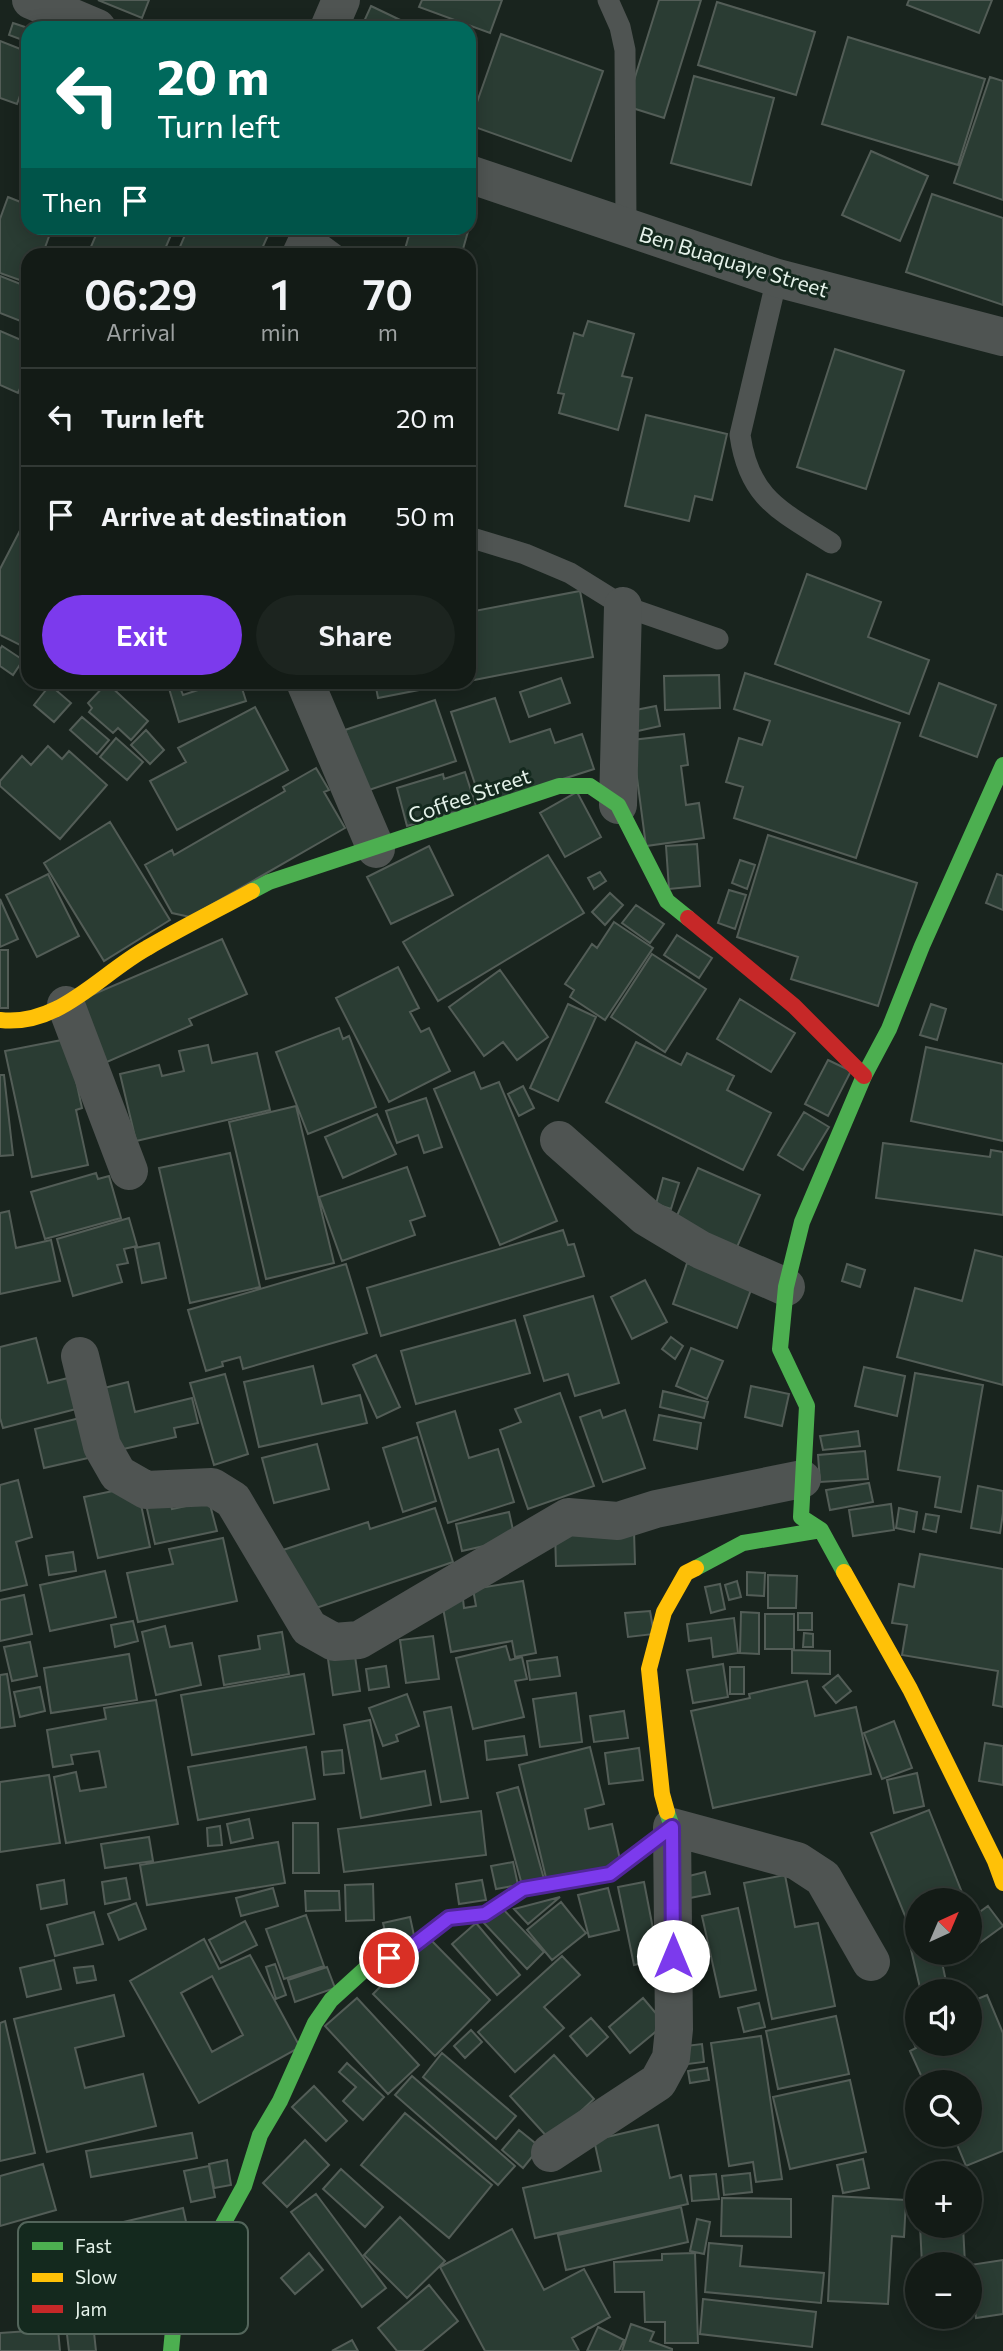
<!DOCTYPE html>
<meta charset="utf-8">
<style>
:root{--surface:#131b16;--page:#1c241f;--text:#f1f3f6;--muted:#9da1a1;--line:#323935;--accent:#7c3aed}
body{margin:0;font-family:Commissioner,sans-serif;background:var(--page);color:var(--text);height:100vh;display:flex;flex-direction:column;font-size:26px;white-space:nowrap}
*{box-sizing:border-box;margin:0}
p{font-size:23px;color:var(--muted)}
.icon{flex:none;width:38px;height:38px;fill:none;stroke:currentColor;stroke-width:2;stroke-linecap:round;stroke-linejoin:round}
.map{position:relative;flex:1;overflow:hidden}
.side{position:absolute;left:21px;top:248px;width:455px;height:441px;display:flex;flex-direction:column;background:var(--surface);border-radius:21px;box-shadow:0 4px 18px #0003,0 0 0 2px var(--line)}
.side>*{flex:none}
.guide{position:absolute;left:21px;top:21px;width:455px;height:214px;border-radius:21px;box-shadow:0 4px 18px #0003,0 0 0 2px var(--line);background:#00695c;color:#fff;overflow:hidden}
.needle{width:46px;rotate:44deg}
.fabs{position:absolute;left:905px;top:1888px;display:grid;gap:14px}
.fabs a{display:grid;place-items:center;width:77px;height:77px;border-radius:50%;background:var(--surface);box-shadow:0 4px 18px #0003,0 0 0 2px var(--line);font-size:35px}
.pin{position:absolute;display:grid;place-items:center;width:60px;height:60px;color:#fff;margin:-30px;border:4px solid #fff;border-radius:50%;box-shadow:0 2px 7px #0007}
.me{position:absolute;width:77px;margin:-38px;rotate:0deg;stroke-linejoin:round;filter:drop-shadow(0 0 5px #0008)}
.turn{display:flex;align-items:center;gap:24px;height:147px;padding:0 21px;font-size:32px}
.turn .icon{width:91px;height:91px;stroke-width:2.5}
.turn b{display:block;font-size:49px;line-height:60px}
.then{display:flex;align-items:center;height:66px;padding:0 21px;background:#0003;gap:14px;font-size:26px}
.eta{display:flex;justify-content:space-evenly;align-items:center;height:119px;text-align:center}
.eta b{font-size:42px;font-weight:600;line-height:49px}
.button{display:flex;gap:14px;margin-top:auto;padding:14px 21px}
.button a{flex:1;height:80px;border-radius:42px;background:var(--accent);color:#fff;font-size:28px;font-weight:600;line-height:80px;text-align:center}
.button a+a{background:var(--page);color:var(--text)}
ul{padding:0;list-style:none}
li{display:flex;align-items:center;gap:21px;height:98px;padding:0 21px;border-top:2px solid var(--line)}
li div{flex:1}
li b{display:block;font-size:26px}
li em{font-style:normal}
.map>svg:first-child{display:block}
.building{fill:#2a3c33;stroke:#535d57;stroke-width:2;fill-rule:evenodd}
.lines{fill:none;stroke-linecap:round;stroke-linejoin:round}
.lane{stroke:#4f5452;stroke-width:21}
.street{stroke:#4f5452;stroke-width:38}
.fast{stroke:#4caf50;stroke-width:16}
.slow{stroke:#ffc107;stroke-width:16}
.jam{stroke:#c62828;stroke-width:16}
.route-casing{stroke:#51269a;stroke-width:18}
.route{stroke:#7c3aed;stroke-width:12}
.labels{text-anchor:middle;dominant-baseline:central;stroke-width:6;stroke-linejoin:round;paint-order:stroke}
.street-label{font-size:21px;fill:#e5f2ea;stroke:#14291e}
.key{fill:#14291e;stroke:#53655b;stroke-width:2}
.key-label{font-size:19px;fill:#e5f2ea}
</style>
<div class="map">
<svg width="1003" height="2351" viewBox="0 0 1003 2351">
<rect width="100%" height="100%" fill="#19241e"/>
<path class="building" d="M98,0H149L142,18Z
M422,0H502L490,33L419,7Z
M659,0H701L664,118L626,106Z
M909,0H992L979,33L907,5Z
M717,2L815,32L796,95L698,65Z
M371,6L417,28H361Z
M13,23L28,28V42L9,35Z
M501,34L603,71L571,161L469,125Z
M848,37L985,79L958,165L822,124Z
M0,41L28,52V73L17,104L0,98Z
M694,76L774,98L751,185L671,163Z
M990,77L1003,81V200L954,183Z
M871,151L928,176L900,241L842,215Z
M932,194L1003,218V305L906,272Z
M8,197L28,205V228H52L42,256H28V283L0,273V219Z
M99,228H174L162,256H87Z
M188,228H257L269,233L260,253L266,256H176Z
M411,228H469L461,256H403Z
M0,276L28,287V309L23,322L0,313Z
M588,321L634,334L622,376L632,378L618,430L559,413L564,394L558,393L574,333L583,336Z
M0,331L28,343V370L18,393L0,385Z
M835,349L904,371L866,489L797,467Z
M646,415L727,434L712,500L695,496L689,521L625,506Z
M28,515V649L0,635V569Z
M807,574L881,602L868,637L929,660L909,714L775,664Z
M580,591L593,657L469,681V612Z
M2,646L23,660L13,675L0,666V649Z
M745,673L900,723L856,858L734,818L743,787L726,782L739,738L762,745L770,721L734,709Z
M719,675L720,708L665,710L664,676Z
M561,678L570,703L529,717L520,692Z
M178,682L183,695L210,686L209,682H240L246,701L179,722L168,685Z
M375,682H460L378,698Z
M107,683L148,721L131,740L118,728L113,733L89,712L92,708L88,703Z
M939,683L996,705L977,757L920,736Z
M50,685L71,703L54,722L34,705Z
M495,698L510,742L550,729L555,743L582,734L594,769L482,805L451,712Z
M435,700L456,761L366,791L345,730Z
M656,706L660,726L629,733L625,712Z
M255,707L288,770L177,830L150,781L186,762L178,748Z
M82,717L109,740L97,754L70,730Z
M146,730L164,750L150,764L131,745Z
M684,734L688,765L681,766L686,805L699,803L704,838L646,846L632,740Z
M116,738L143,762L127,780L100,757Z
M48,746L62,759L69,751L107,785L60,839L0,786V781L22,756L31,765Z
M316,768L329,790L324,792L345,828L190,917L172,913L145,865L172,850L174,855L285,791L283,787Z
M465,772L476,806L407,826L397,788L443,774L444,779Z
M577,792L601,837L565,857L540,813Z
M110,822L170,920L104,961L44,863Z
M768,835L917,883L878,1006L791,979L798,957L737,937Z
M697,844L700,886L669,889L666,846Z
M429,846L453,895L391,924L367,877Z
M548,855L584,913L438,1001L403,942Z
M740,860L755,865L747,889L732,883Z
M600,872L606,881L594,889L588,878Z
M48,874L79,936L37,957L6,895Z
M997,874L1003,876V910L986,903Z
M729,890L746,895L735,929L718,923Z
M610,893L623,905L605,925L592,912Z
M0,899L18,939L0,947Z
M636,905L664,924L650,943L622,923Z
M614,922L653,948L605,1020L570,997L574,990L565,984L592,944L597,948Z
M677,935L712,958L699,978L664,955Z
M222,939L247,994L189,1019L192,1025L100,1065L73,1003Z
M0,950H8V1008H0Z
M652,954L706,989L665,1052L611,1017Z
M398,967L419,1008L410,1012L421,1032L429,1028L450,1071L389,1102L336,998Z
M500,970L548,1037L517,1060L503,1042L484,1056L449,1007Z
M740,999L795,1033L771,1072L717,1039Z
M568,1004L596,1017L558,1101L530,1088Z
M931,1004L946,1009L937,1040L920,1035Z
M339,1028L343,1039L349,1036L376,1107L308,1134L276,1052Z
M67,1039L82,1108L76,1110L88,1165L32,1177L5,1051Z
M636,1042L681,1065L687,1053L734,1076L727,1090L771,1113L743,1170L606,1102Z
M208,1045L212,1063L257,1053L270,1110L136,1141L120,1074L159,1065L162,1076L184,1071L179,1051Z
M926,1047L1003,1064V1141L911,1121Z
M828,1060L851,1071L828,1116L805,1104Z
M474,1072L481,1089L499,1082L557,1221L500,1245L434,1089Z
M0,1075H4L13,1155L0,1156Z
M523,1086L534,1108L519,1116L508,1094Z
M426,1098L442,1147L424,1153L418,1135L397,1143L386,1111Z
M296,1106L334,1263L266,1279L229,1122Z
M804,1112L829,1127L803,1170L778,1155Z
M377,1114L396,1154L343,1178L325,1137Z
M883,1143L990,1157L991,1150L1003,1152V1215L876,1198Z
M230,1153L260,1287L190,1303L159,1168Z
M407,1167L425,1216L410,1221L415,1235L342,1261L319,1197Z
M698,1168L760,1195L737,1247L675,1220Z
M96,1173L98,1179L109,1176L121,1218L45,1239L31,1192Z
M663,1178L679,1183L671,1209L656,1204Z
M9,1211L16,1248L51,1240L60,1281L0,1294V1213Z
M129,1218L137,1246L124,1249L128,1263L117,1265L122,1282L73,1296L57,1239Z
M563,1230L568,1245L574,1244L584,1276L381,1336L367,1288Z
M159,1243L166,1278L142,1283L135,1248Z
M975,1250L1003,1257V1385L897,1357L915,1288L962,1301Z
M687,1263L752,1287L737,1328L673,1304Z
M346,1264L367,1333L243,1369L240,1357L222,1362L223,1366L206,1371L188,1310Z
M847,1264L865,1270L860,1287L842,1281Z
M645,1280L667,1322L632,1339L611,1297Z
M593,1296L619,1383L575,1396L568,1374L544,1381L524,1316Z
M515,1320L530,1373L416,1404L401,1351Z
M671,1337L683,1346L675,1359L662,1349Z
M36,1338L48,1383L68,1378L76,1409L3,1428L0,1418V1347Z
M691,1348L723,1361L707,1399L676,1386Z
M376,1355L400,1407L377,1418L353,1365Z
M313,1366L322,1404L360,1395L367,1423L259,1447L244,1382Z
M864,1367L905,1376L897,1416L855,1406Z
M915,1373L983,1385L961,1512L935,1507L940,1477L898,1470Z
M225,1374L248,1454L214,1465L190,1383Z
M128,1382L135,1412L192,1398L198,1423L174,1428L176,1437L119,1450L104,1388Z
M751,1386L789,1394L782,1426L745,1417Z
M663,1391L708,1402L704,1418L660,1407Z
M560,1393L594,1486L528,1509L500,1430L521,1422L515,1409Z
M600,1410L603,1418L625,1410L645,1468L603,1482L580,1417Z
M455,1411L469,1458L498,1449L514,1502L448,1523L417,1423Z
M659,1415L701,1423L697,1449L654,1440Z
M88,1416L97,1456L44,1468L35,1429Z
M858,1431L860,1446L823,1450L820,1436Z
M417,1437L436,1501L403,1512L383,1448Z
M317,1444L329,1489L274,1503L262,1458Z
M865,1451L868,1479L820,1482L818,1455Z
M18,1480L32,1537L16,1542L27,1585L0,1591V1485Z
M869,1483L873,1502L830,1510L826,1490Z
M137,1486L150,1547L98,1558L84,1497Z
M978,1486L1003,1491V1513L1000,1533L971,1528Z
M168,1495L172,1509L209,1501L217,1531L155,1544L145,1500Z
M891,1504L894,1530L853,1536L849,1510Z
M435,1508L453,1562L304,1612L283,1550L368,1522L370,1529Z
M899,1508L917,1512L914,1532L896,1528Z
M509,1512L515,1539L462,1551L456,1524Z
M926,1514L939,1516L936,1532L923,1529Z
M634,1531L635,1564L556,1566L555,1532Z
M223,1538L237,1601L138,1622L127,1573L173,1564L169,1549Z
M73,1552L76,1571L49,1575L46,1556Z
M920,1554L1003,1569V1707L993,1705L998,1671L902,1655L907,1625L892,1623L899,1584L914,1587Z
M105,1571L116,1617L50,1631L40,1585Z
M747,1572L765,1573L764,1596L747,1595Z
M768,1575L797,1576L796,1608H768Z
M523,1581L536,1653L515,1657L512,1641L451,1652L442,1602L463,1599L464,1608L476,1606L473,1589Z
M737,1581L741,1597L729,1600L725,1585Z
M720,1584L725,1609L711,1613L705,1587Z
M24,1595L32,1634L0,1641V1600Z
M650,1611L654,1634L628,1637L625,1613Z
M741,1612L759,1613V1654L740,1653Z
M798,1613H812V1630H798Z
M765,1614H794V1649H765Z
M734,1618L738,1653L713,1657L711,1638L689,1641L687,1624Z
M133,1621L138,1641L115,1647L111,1625Z
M165,1626L170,1647L192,1643L201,1685L156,1695L142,1632Z
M282,1632L289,1674L224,1685L219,1656L260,1649L258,1636Z
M804,1633L813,1634V1647H803Z
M433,1636L439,1679L406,1683L400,1640Z
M30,1642L37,1676L12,1681L4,1647Z
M506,1646L510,1660L522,1657L527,1679L515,1681L524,1717L473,1729L456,1658Z
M792,1650L830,1651V1674L792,1673Z
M129,1654L137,1700L51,1713L44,1668Z
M355,1656L360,1691L333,1695L328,1659Z
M557,1657L560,1676L530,1680L527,1661Z
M723,1664L728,1697L693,1703L687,1670Z
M386,1666L389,1687L369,1690L366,1669Z
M730,1667H744V1694H730Z
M7,1674L15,1726L0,1728V1675Z
M304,1674L314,1734L192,1755L181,1695Z
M838,1675L851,1691L836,1703L823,1687Z
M807,1681L815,1716L856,1707L871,1774L713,1808L691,1711L750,1698L749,1694Z
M40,1687L45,1711L20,1717L14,1692Z
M576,1693L582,1742L540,1747L533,1699Z
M407,1694L419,1726L396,1735L398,1741L383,1746L369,1708Z
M156,1700L178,1824L66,1843L54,1777L76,1772L80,1791L106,1787L99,1751L71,1755L73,1764L53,1767L47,1730L106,1719L104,1708Z
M451,1707L468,1798L441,1802L424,1712Z
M624,1711L628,1738L594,1742L590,1716Z
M370,1720L381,1779L425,1771L431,1805L361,1818L344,1725Z
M894,1721L912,1768L882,1779L864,1733Z
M524,1736L527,1755L487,1760L485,1741Z
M985,1743L1003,1746V1785L979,1781Z
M306,1747L315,1799L198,1820L188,1767Z
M590,1747L604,1804L585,1809L589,1829L612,1824L621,1864L547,1882L519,1765Z
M639,1748L643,1780L609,1784L605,1753Z
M342,1750L344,1773L324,1775L322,1752Z
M917,1773L924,1806L894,1813L887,1780Z
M49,1775L60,1843L0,1852V1782Z
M518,1787L544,1879L522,1885L497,1793Z
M929,1810L965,1900H917V1925L910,1928L871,1833Z
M481,1811L486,1855L344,1872L338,1829Z
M249,1819L253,1838L231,1843L227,1824Z
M293,1823H318L319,1873H293Z
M220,1826L222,1845L208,1846L207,1828Z
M149,1837L153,1861L105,1868L101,1844Z
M278,1842L285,1883L147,1905L140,1865Z
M513,1862L518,1885L496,1889L491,1866Z
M705,1872L710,1894L685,1899L681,1878Z
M785,1875L795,1927L818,1923L835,2006L772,2019L744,1883Z
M126,1878L130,1899L105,1904L102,1882Z
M64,1880L67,1904L41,1909L37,1885Z
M482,1880L486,1900L459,1904L456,1884Z
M644,1882L659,1960L634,1965L618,1887Z
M373,1884L374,1920L346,1921L345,1885Z
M273,1888L278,1906L241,1916L236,1898Z
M608,1888L619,1930L589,1937L578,1895Z
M305,1891H339L340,1910L306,1911Z
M560,1897L528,1924L514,1909Z
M561,1902L586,1933L552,1960L527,1930Z
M136,1903L146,1929L119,1940L108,1914Z
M988,1906L1003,1926L970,1950V1919Z
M501,1907L544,1952L527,1969L484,1923Z
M738,1908L756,1990L720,1997L702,1916Z
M94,1912L103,1944L55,1956L47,1925Z
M306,1915L324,1966L284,1979L266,1929Z
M410,1917L415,1940L389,1947L383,1923Z
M245,1921L257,1945L221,1963L209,1940Z
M476,1923L520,1975L497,1995L452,1944Z
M429,1938L490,2000L435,2056L373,1994Z
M204,1939L219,1969L250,1955L300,2047L199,2103L130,1981ZM212,1976L243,2035L212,2052L181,1993Z
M917,1940V1953H940L947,1986L921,1992L909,1941Z
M562,1956L580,1975L544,2007L564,2028L515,2072L478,2032Z
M54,1960L61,1989L27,1997L20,1968Z
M275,1964L286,1995L276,1999L266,1967Z
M93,1966L96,1980L77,1983L74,1968Z
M327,1967L335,1988L295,2002L288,1980Z
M114,1995L124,2036L75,2048L85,2088L143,2074L156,2126L47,2152L14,2019Z
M987,1995L1003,2033V2151L966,2166L953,2135H970V2082H924L910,2051L916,2048L907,2028L917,2024V2044H970V2002Z
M357,1998L419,2065L388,2094L325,2026Z
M643,1998L665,2024L630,2053L609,2027Z
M759,2003L765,2027L744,2032L738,2008Z
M836,2016L849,2074L778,2089L766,2031Z
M591,2018L608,2037L587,2056L570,2036Z
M5,2021L35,2153L0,2161V2023Z
M471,2030L482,2042L465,2058L454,2046Z
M761,2036L782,2179L756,2182L753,2162L729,2166L711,2043Z
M702,2044L704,2062L688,2064L685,2046Z
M442,2053L516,2116L496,2139L423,2077Z
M554,2055L594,2099L550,2140L510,2096Z
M347,2063L384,2097L363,2120L343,2101L356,2087L339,2072Z
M707,2068L709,2080L690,2083L688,2071Z
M412,2076L515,2166L498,2185L395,2095Z
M850,2080L866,2152L790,2169L773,2097Z
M314,2086L347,2121L326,2141L292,2107Z
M405,2113L492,2185L449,2238L361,2165Z
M658,2125L670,2178L681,2175L688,2204L535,2238L523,2188L601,2171L594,2140Z
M519,2130L540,2147L523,2168L502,2150Z
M192,2133L197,2158L91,2177L86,2151Z
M305,2140L329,2165L287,2207L263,2183Z
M863,2159L869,2188L843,2193L837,2165Z
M227,2160L231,2185L214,2188L209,2164Z
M43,2164L56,2210L0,2226V2176Z
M209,2166L215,2197L191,2202L184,2171Z
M341,2169L383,2207L365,2227L323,2189Z
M750,2173L752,2192L724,2195L722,2176Z
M716,2174L719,2199L692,2201L690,2176Z
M316,2194L386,2288L362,2307L291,2212Z
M833,2196L906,2200L904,2237L892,2236L888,2304L828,2301Z
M722,2198L791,2199V2237L721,2236Z
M681,2207L688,2242L566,2270L558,2235Z
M183,2208L189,2235L126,2250L119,2223Z
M400,2217L445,2261L407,2298L364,2255Z
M697,2219L710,2222L704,2254L690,2251Z
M920,2226H963L965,2264H922Z
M512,2229L544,2290L584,2269L610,2317L572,2338L579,2351H485L440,2267Z
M709,2243L742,2246L740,2266L824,2273L821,2303L705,2292Z
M309,2253L323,2270L295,2294L281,2278Z
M695,2253L698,2343H665V2322H645L644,2292H615L614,2262L662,2260V2254Z
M1003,2260V2314L976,2318L970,2265Z
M429,2285L458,2321L422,2351H397L378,2328Z
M703,2299L816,2312L812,2347L700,2334Z
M93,2323L96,2351H69L66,2326Z
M631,2324L654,2332L650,2341L672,2349V2351H622Z
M598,2327L624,2340L619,2351H587Z
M58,2329L60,2351H0V2333Z
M352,2340L358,2351H332Z"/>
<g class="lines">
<path class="lane" d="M608,0L620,27L625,50L626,227
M303,231L337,256
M291,256L304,228
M777,278L740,435C749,499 781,511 831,543
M469,537L525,554L570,573L623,606L718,639"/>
<path class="street" d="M31,0L97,28
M329,28L341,0
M469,174L777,278L1003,337
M305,682L376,849
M618,805L623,606
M66,1005L129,1171
M559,1140L646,1217L701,1250L786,1287
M80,1356L102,1446L118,1474L146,1490L212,1487L233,1500L309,1628L334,1642L359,1640L568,1517L618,1521L656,1509L802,1479
M550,2153L658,2082L671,2058L674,2029L672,1827L797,1861L823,1878L871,1962"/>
<path class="fast" d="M252,891L269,882L559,786H590L618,805L667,901L688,918
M696,1568L743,1543L821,1530
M844,1572L821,1530L801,1517L807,1406L780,1349L786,1287L802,1222L864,1076L889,1029L922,946L1003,765
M171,2351L173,2330L190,2284L244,2186L260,2135L280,2101L315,2023L331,2000L364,1970L414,1945L448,1918L485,1914L523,1889L610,1874L672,1827L667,1812"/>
<path class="slow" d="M0,1020C59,1027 100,974 147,948C181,928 217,910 252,891
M844,1572L910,1689L995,1861L1003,1883
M667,1812L662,1794L649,1669L664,1612L686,1573L696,1568"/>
<path class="jam" d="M688,918L794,1006L864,1076"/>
</g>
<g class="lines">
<defs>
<path id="route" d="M389,1958L414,1945L449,1918L485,1914L523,1889L610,1874L672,1827L673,1956"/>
</defs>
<use href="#route" class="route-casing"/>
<use href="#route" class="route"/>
</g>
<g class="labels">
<g class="street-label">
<text transform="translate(734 261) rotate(17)">Ben Buaquaye Street</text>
<text transform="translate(469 795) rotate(-19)">Coffee Street</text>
</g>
</g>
<rect x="18" y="2222" width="230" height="112" rx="10" class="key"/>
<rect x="32" y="2242" width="31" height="8" fill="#4caf50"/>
<rect x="32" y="2273" width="31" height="9" fill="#ffc107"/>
<rect x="32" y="2305" width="31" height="8" fill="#c62828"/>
<g class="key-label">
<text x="75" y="2253">Fast</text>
<text x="75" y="2284">Slow</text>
<text x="75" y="2316">Jam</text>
</g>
</svg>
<div class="fabs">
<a><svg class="needle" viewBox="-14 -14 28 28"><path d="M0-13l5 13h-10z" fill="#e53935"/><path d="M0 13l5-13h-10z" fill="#9da1a1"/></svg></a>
<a><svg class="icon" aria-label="sound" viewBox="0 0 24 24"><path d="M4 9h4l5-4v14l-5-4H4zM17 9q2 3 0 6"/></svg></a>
<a><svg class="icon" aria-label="search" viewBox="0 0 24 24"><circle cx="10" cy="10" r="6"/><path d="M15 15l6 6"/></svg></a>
<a>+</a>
<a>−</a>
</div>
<div class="pin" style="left:389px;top:1958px;background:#d93025"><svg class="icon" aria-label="arrive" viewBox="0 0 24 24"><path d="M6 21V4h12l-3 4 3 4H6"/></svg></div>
<svg class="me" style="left:673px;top:1956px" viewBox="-20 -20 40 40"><circle r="19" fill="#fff"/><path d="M0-13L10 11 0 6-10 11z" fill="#7c3aed"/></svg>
<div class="guide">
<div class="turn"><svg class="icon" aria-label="left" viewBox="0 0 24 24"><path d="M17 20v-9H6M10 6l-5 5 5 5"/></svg><div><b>20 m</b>Turn left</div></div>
<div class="then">Then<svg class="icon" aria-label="arrive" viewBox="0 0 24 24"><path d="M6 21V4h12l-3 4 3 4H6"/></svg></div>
</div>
<section class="side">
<div class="eta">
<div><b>06:29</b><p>Arrival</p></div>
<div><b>1</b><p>min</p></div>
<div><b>70</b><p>m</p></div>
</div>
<ul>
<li><svg class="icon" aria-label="left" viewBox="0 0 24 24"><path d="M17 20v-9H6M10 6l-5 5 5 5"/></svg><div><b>Turn left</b></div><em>20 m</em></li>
<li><svg class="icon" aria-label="arrive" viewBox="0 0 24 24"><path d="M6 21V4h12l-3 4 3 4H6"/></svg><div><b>Arrive at destination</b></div><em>50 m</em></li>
</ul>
<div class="button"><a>Exit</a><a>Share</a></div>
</section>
</div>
